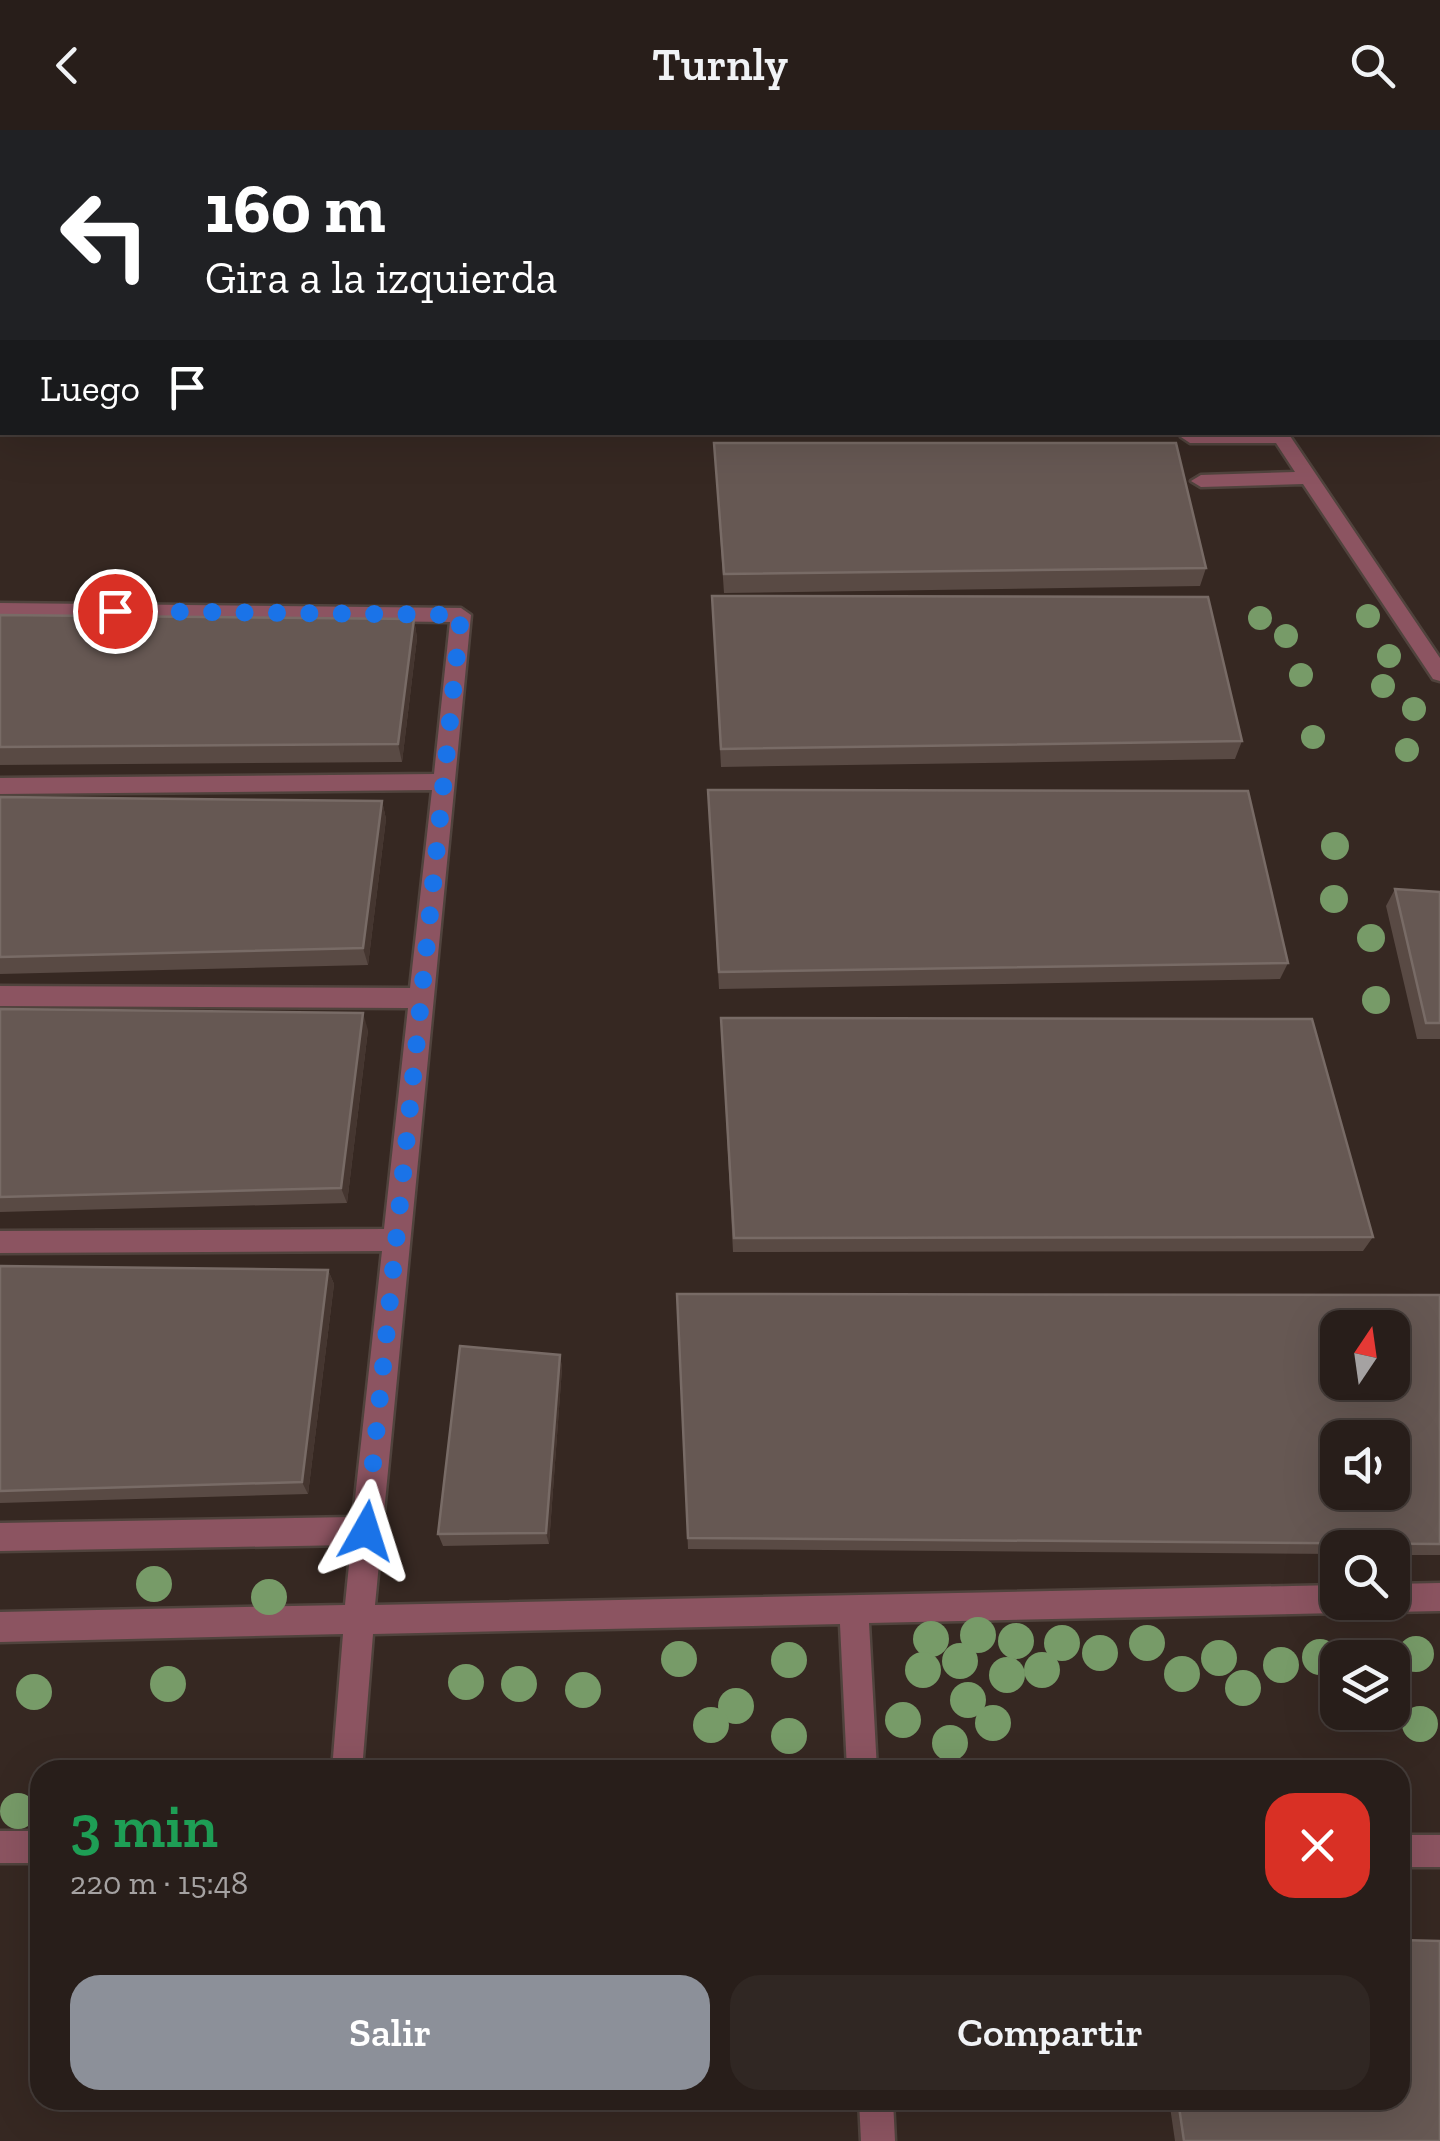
<!DOCTYPE html>
<html lang="es">
<meta charset="utf-8">
<style>
:root{--surface:#281e1a;--page:#302723;--text:#f1f3f6;--muted:#a5a2a2;--line:#443c39;--accent:#8c9099}
body{margin:0;font-family:"Zilla Slab",serif;background:var(--page);color:var(--text);height:100vh;display:flex;flex-direction:column;font-size:38px;white-space:nowrap}
*{box-sizing:border-box;margin:0}
p{font-size:32px;color:var(--muted)}
.icon{flex:none;width:55px;height:55px;fill:none;stroke:currentColor;stroke-width:2;stroke-linecap:round;stroke-linejoin:round}
.map{position:relative;flex:1;overflow:hidden}
.side{position:absolute;left:30px;top:1630px;width:1380px;height:350px;display:flex;flex-direction:column;background:var(--surface);border-radius:30px;box-shadow:0 10px 40px #0002,0 0 0 2px var(--line)}
.side>*{flex:none}
.guide{position:absolute;left:0px;top:0px;width:1440px;height:305px;box-shadow:0 10px 40px #0002,0 0 0 2px var(--line);background:#202124;color:#fff;overflow:hidden}
.needle{width:65px;rotate:13deg}
.buttons{position:absolute;left:1320px;top:1180px;display:grid;gap:20px}
.buttons a{display:grid;place-items:center;width:90px;height:90px;border-radius:20px;background:var(--surface);box-shadow:0 10px 40px #0002,0 0 0 2px var(--line);font-size:50px}
.pin{position:absolute;display:grid;place-items:center;width:85px;height:85px;color:#fff;margin:-42px;border:5px solid #fff;border-radius:50%;box-shadow:0 2px 10px #0007}
.me{position:absolute;width:110px;margin:-55px;rotate:6deg;stroke-linejoin:round;filter:drop-shadow(0 0 8px #0008)}
.turn{display:flex;align-items:center;gap:35px;height:210px;padding:0 40px;font-size:45px}
.turn .icon{width:130px;height:130px;stroke-width:2.5}
.turn b{display:block;font-size:70px;line-height:85px}
.then{display:flex;align-items:center;height:95px;padding:0 40px;background:#0003;gap:20px;font-size:38px}
.round{display:grid;place-items:center;flex:none;width:105px;height:105px;border-radius:30px;background:var(--page)}
.headline{display:flex;align-items:center;justify-content:space-between;height:170px;padding:0 40px}
h1{font-size:60px;font-weight:600;line-height:75px;color:#1e9e55}
.button{display:flex;gap:20px;margin-top:auto;padding:20px 40px}
.button a{flex:1;height:115px;border-radius:30px;background:var(--accent);color:#fff;font-size:40px;font-weight:600;line-height:115px;text-align:center}
.button a+a{background:var(--page);color:var(--text)}
header{display:flex;justify-content:space-between;align-items:center;height:130px;padding:0 40px;background:var(--surface);font-size:45px;font-weight:600}
.map>svg:first-child{display:block}
.lines{fill:none;stroke-linecap:round;stroke-linejoin:round}
.minor-casing{stroke:#50433d;stroke-width:5}
.minor{fill:#8c5461;fill-rule:evenodd}
.tree{fill:#779b68}
.wall{fill:#594a44}
.shaded-wall{fill:#453630}
.building{fill:#665853;stroke:#786b66;stroke-width:2.5;fill-rule:evenodd}
.route{stroke:#1a73e8;stroke-width:18;stroke-dasharray:0 32.4}
</style>
<header><svg class="icon" aria-label="back" viewBox="0 0 24 24"><path d="M15 5l-7 7 7 7"/></svg>Turnly<svg class="icon" aria-label="search" viewBox="0 0 24 24"><circle cx="10" cy="10" r="6"/><path d="M15 15l6 6"/></svg></header>
<div class="map">
<svg width="1440" height="2011" viewBox="0 0 1440 2011">
<rect width="100%" height="100%" fill="#362822"/>
<g class="lines">
<defs>
<path id="minor" d="M1183,303H1288L1440,528V551L1433,549L1303,354L1201,357L1191,351L1201,345L1295,342L1276,313H1190L1181,307Z
M0,473L461,478L471,485L375,1475L1338,1455V1472H1351L1348,1479L1338,1483L869,1493L877,1640H847L840,1494L373,1504L362,1640H332L343,1504L0,1512V1482L345,1475L351,1415L0,1421V1393L353,1387L382,1121L0,1123V1101L384,1099L408,878L0,876V856L410,858L432,660L0,664V648L434,644L450,492L0,487Z
M1440,1453V1481L1392,1482L1382,1478L1379,1472H1392V1454Z
M0,1701H40V1733H0Z
M1400,1705H1440V1737H1400Z
M859,1970H893L895,2011H861Z"/>
</defs>
<use href="#minor" class="minor-casing"/>
<use href="#minor" class="minor"/>
</g>
<g class="tree">
<circle cx="1368" cy="486" r="12"/>
<circle cx="1260" cy="488" r="12"/>
<circle cx="1286" cy="506" r="12"/>
<circle cx="1389" cy="526" r="12"/>
<circle cx="1301" cy="545" r="12"/>
<circle cx="1383" cy="556" r="12"/>
<circle cx="1414" cy="579" r="12"/>
<circle cx="1313" cy="607" r="12"/>
<circle cx="1407" cy="620" r="12"/>
<circle cx="1335" cy="716" r="14"/>
<circle cx="1334" cy="769" r="14"/>
<circle cx="1371" cy="808" r="14"/>
<circle cx="1376" cy="870" r="14"/>
<circle cx="154" cy="1454" r="18"/>
<circle cx="269" cy="1467" r="18"/>
<circle cx="978" cy="1505" r="18"/>
<circle cx="931" cy="1509" r="18"/>
<circle cx="1016" cy="1511" r="18"/>
<circle cx="1062" cy="1513" r="18"/>
<circle cx="1147" cy="1513" r="18"/>
<circle cx="1100" cy="1523" r="18"/>
<circle cx="1416" cy="1524" r="18"/>
<circle cx="1320" cy="1527" r="18"/>
<circle cx="1219" cy="1528" r="18"/>
<circle cx="679" cy="1529" r="18"/>
<circle cx="789" cy="1530" r="18"/>
<circle cx="960" cy="1531" r="18"/>
<circle cx="1281" cy="1535" r="18"/>
<circle cx="923" cy="1540" r="18"/>
<circle cx="1042" cy="1540" r="18"/>
<circle cx="1182" cy="1544" r="18"/>
<circle cx="1007" cy="1545" r="18"/>
<circle cx="466" cy="1552" r="18"/>
<circle cx="168" cy="1554" r="18"/>
<circle cx="519" cy="1554" r="18"/>
<circle cx="1243" cy="1558" r="18"/>
<circle cx="583" cy="1560" r="18"/>
<circle cx="34" cy="1562" r="18"/>
<circle cx="968" cy="1570" r="18"/>
<circle cx="736" cy="1576" r="18"/>
<circle cx="903" cy="1590" r="18"/>
<circle cx="993" cy="1593" r="18"/>
<circle cx="1420" cy="1594" r="18"/>
<circle cx="711" cy="1595" r="18"/>
<circle cx="789" cy="1606" r="18"/>
<circle cx="950" cy="1613" r="18"/>
<circle cx="18" cy="1681" r="18"/>
</g>
<path class="wall" d="M714,313L1206,438L1200,456L724,463Z
M712,466L1242,611L1235,629L721,637Z
M0,485L414,489L417,508L402,632L0,635Z
M708,660L1288,833L1280,849L719,859Z
M0,667L382,671L386,689L368,835L0,844Z
M1395,759L1440,762V909H1417L1386,776Z
M0,879L368,900L347,1073L0,1082Z
M721,888L1373,1107L1363,1121L733,1122Z
M0,1136L328,1140L334,1154L308,1364L0,1373Z
M677,1164L1440,1165V1425H1392V1418H1338V1424L688,1419Z
M560,1225L562,1238L549,1414L443,1416L438,1404Z
M1169,1970H1400L1440,2011H1175Z"/>
<path class="shaded-wall" d="M414,489L417,508L402,632L398,614Z
M382,671L386,689L368,835L363,818Z
M363,883L368,900L347,1073L341,1058Z
M328,1140L334,1154L308,1364L302,1352Z
M560,1225L562,1238L549,1414L546,1403Z"/>
<path class="building" d="M714,313H1176L1206,438L724,444Z
M712,466L1208,467L1242,611L721,619Z
M0,485L414,489L398,614L0,617Z
M708,660L1248,661L1288,833L719,842Z
M0,667L382,671L363,818L0,827Z
M1395,759L1440,762V893H1426Z
M0,879L363,883L341,1058L0,1067Z
M721,888L1312,889L1373,1107L734,1108Z
M0,1136L328,1140L302,1352L0,1361Z
M677,1164L1440,1165V1414L688,1408ZM1338,1198H1392V1252H1338ZM1338,1308H1392V1362H1338Z
M460,1216L560,1225L546,1403L438,1404Z
M1400,1810L1440,1811V2011H1184L1178,1970H1400Z"/>
<g class="lines">
<path class="route" d="M115,481L461,485L366,1401"/>
</g>
</svg>
<div class="buttons">
<a><svg class="needle" viewBox="-14 -14 28 28"><path d="M0-13l5 13h-10z" fill="#e53935"/><path d="M0 13l5-13h-10z" fill="#a5a2a2"/></svg></a>
<a><svg class="icon" aria-label="sound" viewBox="0 0 24 24"><path d="M4 9h4l5-4v14l-5-4H4zM17 9q2 3 0 6"/></svg></a>
<a><svg class="icon" aria-label="search" viewBox="0 0 24 24"><circle cx="10" cy="10" r="6"/><path d="M15 15l6 6"/></svg></a>
<a><svg class="icon" aria-label="layers" viewBox="0 0 24 24"><path d="M12 4l9 5-9 5-9-5zM3 14l9 5 9-5"/></svg></a>
</div>
<div class="pin" style="left:115px;top:481px;background:#d93025"><svg class="icon" aria-label="arrive" viewBox="0 0 24 24"><path d="M6 21V4h12l-3 4 3 4H6"/></svg></div>
<svg class="me" style="left:366px;top:1401px" viewBox="-20 -20 40 40"><path d="M0-17L14 15 0 8-14 15z" fill="#1a73e8" stroke="#fff" stroke-width="4"/></svg>
<div class="guide">
<div class="turn"><svg class="icon" aria-label="left" viewBox="0 0 24 24"><path d="M17 20v-9H6M10 6l-5 5 5 5"/></svg><div><b>160 m</b>Gira a la izquierda</div></div>
<div class="then">Luego<svg class="icon" aria-label="arrive" viewBox="0 0 24 24"><path d="M6 21V4h12l-3 4 3 4H6"/></svg></div>
</div>
<section class="side">
<div class="headline"><div><h1>3 min</h1><p>220 m · 15:48</p></div><a class="round" style="background:#d93025;color:#fff"><svg class="icon" aria-label="close" viewBox="0 0 24 24"><path d="M6 6l12 12M18 6L6 18"/></svg></a></div>
<div class="button"><a>Salir</a><a>Compartir</a></div>
</section>
</div>
